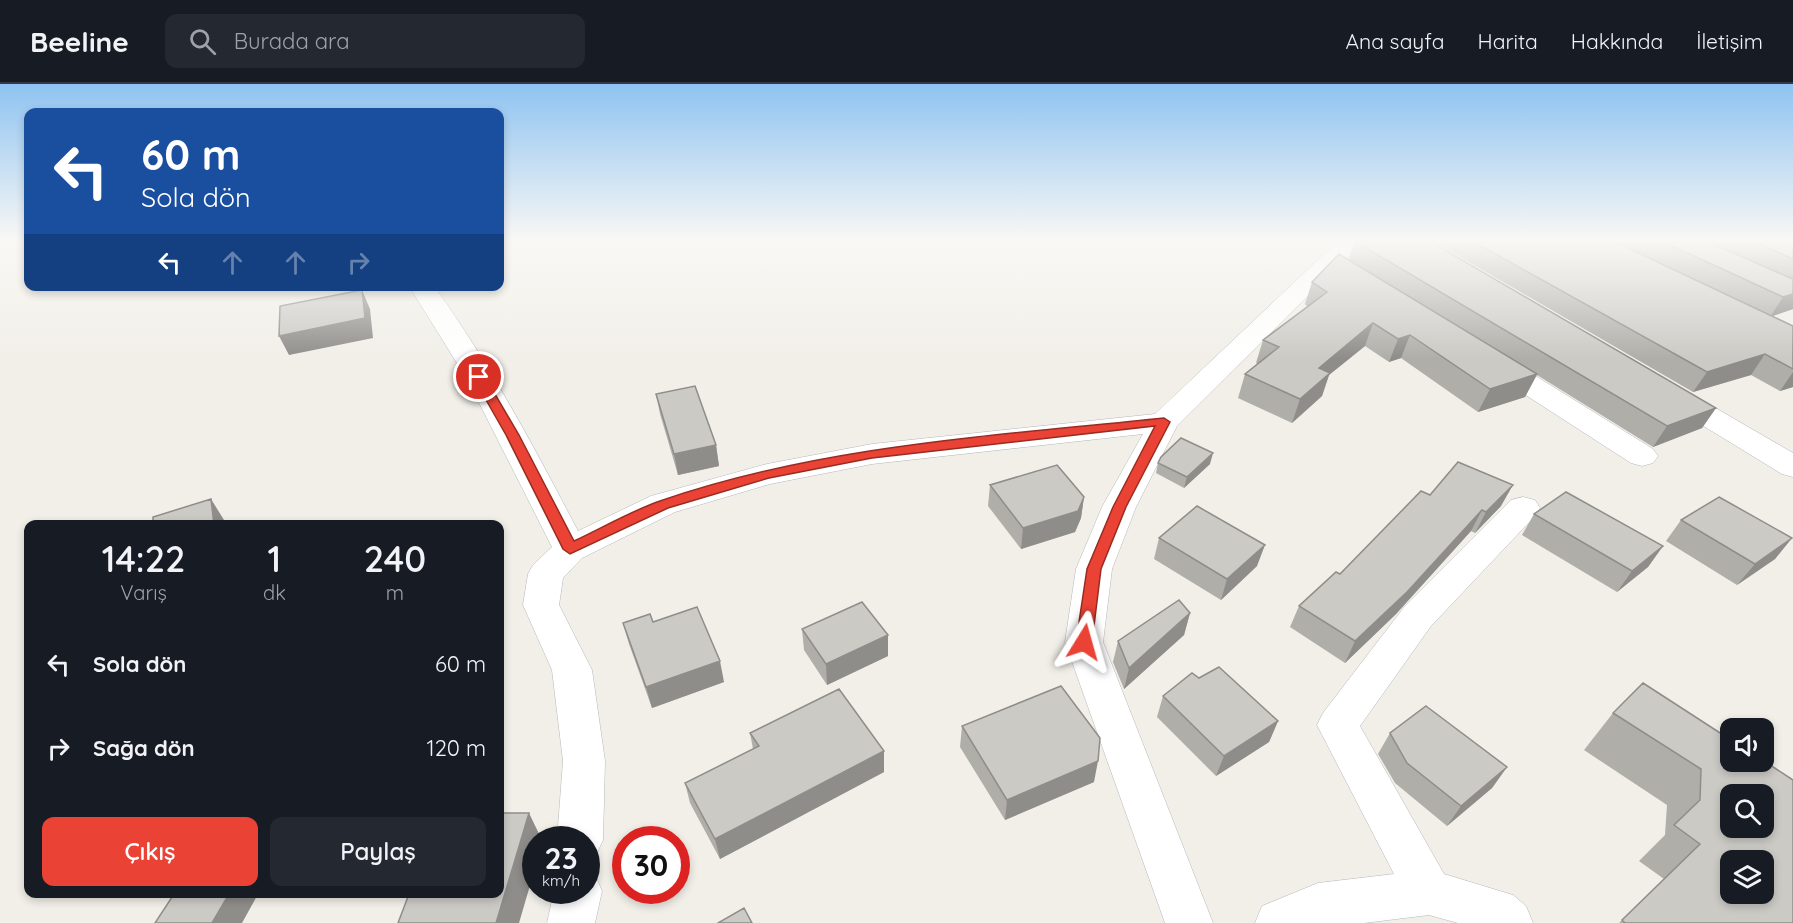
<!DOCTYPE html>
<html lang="tr">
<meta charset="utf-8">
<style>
:root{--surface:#171b24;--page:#242831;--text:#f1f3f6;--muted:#9ea1a6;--line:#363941;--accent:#ea4335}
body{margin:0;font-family:Quicksand,sans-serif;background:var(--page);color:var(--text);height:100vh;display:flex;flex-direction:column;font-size:22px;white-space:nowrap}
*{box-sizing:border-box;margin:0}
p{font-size:20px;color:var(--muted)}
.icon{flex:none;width:33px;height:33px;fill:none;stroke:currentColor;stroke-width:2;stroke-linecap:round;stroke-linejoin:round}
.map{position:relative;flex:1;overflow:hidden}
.drawer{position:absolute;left:24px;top:436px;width:480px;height:378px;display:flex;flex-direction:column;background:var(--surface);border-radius:12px;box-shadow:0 3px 9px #0003}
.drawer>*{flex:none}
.banner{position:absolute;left:24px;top:24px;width:480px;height:183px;border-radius:12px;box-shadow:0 3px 9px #0003;background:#1a4fa0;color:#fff;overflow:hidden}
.controls{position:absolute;left:1720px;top:634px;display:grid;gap:12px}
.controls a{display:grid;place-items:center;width:54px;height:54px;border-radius:12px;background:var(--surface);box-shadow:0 3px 9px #0003;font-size:30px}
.speed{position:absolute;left:522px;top:742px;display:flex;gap:12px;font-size:30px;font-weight:700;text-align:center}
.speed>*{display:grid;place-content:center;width:78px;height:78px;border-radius:50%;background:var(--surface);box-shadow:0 3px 9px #0003;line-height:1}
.speed small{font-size:15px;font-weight:400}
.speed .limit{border:9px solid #d22;background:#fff;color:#111}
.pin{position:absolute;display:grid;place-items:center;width:51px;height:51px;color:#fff;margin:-26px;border:3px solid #fff;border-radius:50%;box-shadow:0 2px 6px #0007}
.me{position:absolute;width:66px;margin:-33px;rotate:8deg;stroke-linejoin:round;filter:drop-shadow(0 0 4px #0008)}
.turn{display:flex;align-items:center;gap:21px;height:126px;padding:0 18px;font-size:27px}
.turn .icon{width:78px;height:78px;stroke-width:2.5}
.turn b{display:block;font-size:42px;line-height:51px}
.lanes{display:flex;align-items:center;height:57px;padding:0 18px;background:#0003;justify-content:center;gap:30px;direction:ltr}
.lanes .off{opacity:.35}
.eta{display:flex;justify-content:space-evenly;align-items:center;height:102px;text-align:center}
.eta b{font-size:36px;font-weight:600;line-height:42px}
.button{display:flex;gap:12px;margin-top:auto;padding:12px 18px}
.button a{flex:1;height:69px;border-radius:12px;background:var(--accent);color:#fff;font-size:24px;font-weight:600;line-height:69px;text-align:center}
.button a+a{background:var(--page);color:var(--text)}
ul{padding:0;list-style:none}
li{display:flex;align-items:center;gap:18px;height:84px;padding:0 18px}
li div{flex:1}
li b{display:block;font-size:22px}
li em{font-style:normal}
header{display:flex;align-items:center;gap:36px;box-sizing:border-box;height:84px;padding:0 30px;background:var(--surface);border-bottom:2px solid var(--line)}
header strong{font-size:28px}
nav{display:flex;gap:33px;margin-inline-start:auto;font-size:21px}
.search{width:420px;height:54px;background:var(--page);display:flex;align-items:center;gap:15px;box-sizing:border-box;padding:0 21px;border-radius:12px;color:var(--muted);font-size:22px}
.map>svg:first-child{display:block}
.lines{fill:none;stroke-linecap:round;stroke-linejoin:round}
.street-casing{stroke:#b5b8bc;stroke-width:1}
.street{fill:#fff;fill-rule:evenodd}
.wall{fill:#afaea9}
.shaded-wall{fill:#8f8d8a}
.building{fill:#cccac5;stroke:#8f8d8a;stroke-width:1.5;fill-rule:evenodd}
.route{fill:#ea4335;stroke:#982c22;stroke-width:1.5}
</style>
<header>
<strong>Beeline</strong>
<div class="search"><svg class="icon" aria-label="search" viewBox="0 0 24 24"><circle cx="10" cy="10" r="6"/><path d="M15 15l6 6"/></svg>Burada ara</div>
<nav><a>Ana sayfa</a><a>Harita</a><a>Hakkında</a><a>İletişim</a></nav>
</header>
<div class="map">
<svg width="1793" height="839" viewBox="0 0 1793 839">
<rect width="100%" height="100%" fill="#f1efe8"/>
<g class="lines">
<defs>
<path id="street" d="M1337,158H1362L1177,342L1136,423L1112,485L1103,558L1213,839H1165L1065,558L1076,485L1102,423L1143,350L872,380L770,400L675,428L582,474L563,494L559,521L592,586L605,677L603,756L596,771L586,774V756H557L563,677L552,586L523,521L528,490L533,481L552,463L468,297L409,202H434C490,280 534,363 578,447L651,412L767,380L872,360L1155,330Z
M1492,269L1502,271L1653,365L1658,372L1653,379L1642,382L1631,379L1482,283L1478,277L1482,271Z
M1671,301L1681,304L1793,369V393L1782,390L1661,316L1656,310L1661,304Z
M1523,413L1535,416L1540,424L1535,432L1431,542L1360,642L1444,790L1513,811L1526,822L1533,839H1458L1429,831L1364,839H1255L1262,822L1318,799L1394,790L1317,641L1323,629L1405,522L1511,416Z
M586,788L595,791L602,807L595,839H547L554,807H586Z"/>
</defs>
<use href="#street" class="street-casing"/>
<use href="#street" class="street"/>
</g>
<path class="wall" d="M1354,158H1431L1716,324L1702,344L1653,363L1537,291L1525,313L1478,328L1401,274L1389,278L1365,262L1329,291L1322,312L1292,339L1238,314L1245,290L1258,280L1256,279L1263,256L1308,223L1305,220L1312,198L1349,175Z
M1434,158H1793V225L1772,232L1793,242V303L1780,307L1751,291L1693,308Z
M656,310L716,361L719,382L678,391L660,330Z
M1158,379L1210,380L1184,404L1156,389Z
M990,401L1084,413L1081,434L1075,448L1021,465L988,422Z
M1430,411L1501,422L1475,449L1471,447L1396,530L1345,579L1290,543L1299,522L1340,490Z
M1534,430L1663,462L1648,483L1617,508L1522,451Z
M1681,436L1792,454L1775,475L1737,501L1666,457Z
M1159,454L1257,482L1221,516L1154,475Z
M1190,529L1184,551L1124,605L1113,578L1118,557Z
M653,538L724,598L652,624L629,560L623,539Z
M802,545L888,551V572L827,601L804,566Z
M1199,594L1278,637L1269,658L1216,692L1157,633L1163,612Z
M1613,629L1793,696V839H1619L1664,795L1639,777L1665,751L1667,721L1584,666Z
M962,642L1094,698L1005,736L960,663Z
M750,649L884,667V688L720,775L690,719L685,699L753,665Z
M1390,649L1507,683L1492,704L1447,742L1395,699L1378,670Z"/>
<path class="shaded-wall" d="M362,206L370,225L373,254L289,271L279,252Z
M1793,210V225L1770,233L1783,213Z
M1373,239L1365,262L1329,291L1322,312L1292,339L1300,315L1319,284Z
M1410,251L1401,274L1389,278L1398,255Z
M1765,270L1751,291L1693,308L1707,288Z
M1793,288V303L1780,307Z
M1537,290L1525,313L1478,328L1490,305Z
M1716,324L1702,344L1653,363L1667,342Z
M716,361L719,382L678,391L674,370Z
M1213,369L1210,380L1184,404L1187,393Z
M1513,401L1501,422L1475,449L1486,428Z
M1084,413L1081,434L1075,448L1021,465L1023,444Z
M211,415L224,436V441H214Z
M1482,426L1471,447L1396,530L1345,579L1355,557Z
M1792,454L1775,475L1737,501L1755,480Z
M1265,461L1257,482L1221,516L1227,495Z
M1663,462L1648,483L1617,508L1632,487Z
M1190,529L1184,551L1124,605L1129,584Z
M888,551V572L827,601L826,580Z
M720,577L724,598L652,624L646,603Z
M1278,637L1269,658L1216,692L1224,672Z
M884,667V688L720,775L715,755Z
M1098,677L1094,698L1005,736L1007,716Z
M1507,683L1492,704L1447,742L1461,722Z
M529,729L542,756H536V781L519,839H496Z
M229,810H258L242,839H212Z"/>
<path class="building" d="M1356,158H1431L1716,324L1667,342Z
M1474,158H1615L1793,242V285L1765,270L1707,288Z
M1664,158H1708L1793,195V210L1783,213Z
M1756,158H1793V175Z
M1339,170L1537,290L1490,305L1410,251L1398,255L1373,239L1319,284L1330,289L1300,315L1245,290L1279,263L1263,256L1327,208L1312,198Z
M362,206L365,234L279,252L280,222Z
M695,302L716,361L674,370L656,310Z
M1181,354L1213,369L1187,393L1158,379L1161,373Z
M1458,378L1513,401L1486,428L1482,426L1407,508L1355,557L1299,522L1336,488L1340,490L1421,407L1430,411Z
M1057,381L1084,413L1078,427L1023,444L990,401Z
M1566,408L1663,462L1632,487L1534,430Z
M1719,413L1792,454L1755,480L1681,436Z
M211,415L214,441H153V433Z
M1197,422L1265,461L1227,495L1159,454Z
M1179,516L1190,529L1129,584L1118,557Z
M862,518L888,551L826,580L802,545Z
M697,523L720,577L646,603L623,539L650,530L653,538Z
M1219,583L1278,637L1224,672L1163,612L1192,589L1199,594Z
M1643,599L1731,656V678L1764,677L1793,696V839H1625L1622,836L1700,760L1674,741L1700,716L1701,685L1613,629ZM1731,711H1764V744H1731ZM1731,777H1764V810H1731Z
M1061,602L1100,654L1098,677L1007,716L962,642Z
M839,605L884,667L715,755L685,699L759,662L750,649Z
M1426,622L1507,683L1461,722L1407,679L1390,649Z
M500,729H529L496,839H398L409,810H500Z
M174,810H229L212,839H155Z
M744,824L752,839H718Z"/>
<linearGradient id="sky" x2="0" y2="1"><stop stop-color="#8fc3f1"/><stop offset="0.57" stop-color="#f9f8f5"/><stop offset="1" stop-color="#f9f8f5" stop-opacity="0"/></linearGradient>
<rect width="1793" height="275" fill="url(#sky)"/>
<path class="route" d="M479,289L485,293L519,351L574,457C602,444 631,427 660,417C822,361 995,352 1164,334L1170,338L1126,423L1101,485L1092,558L1090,562H1079L1076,558L1087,485L1113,423L1155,342L872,374L769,394L668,424L570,470L563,465L506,351L473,293Z"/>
</svg>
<div class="controls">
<a><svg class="icon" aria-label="sound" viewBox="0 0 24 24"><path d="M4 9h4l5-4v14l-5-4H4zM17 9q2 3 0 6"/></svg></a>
<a><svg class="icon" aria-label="search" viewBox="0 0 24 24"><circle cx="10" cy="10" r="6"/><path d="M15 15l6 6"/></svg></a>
<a><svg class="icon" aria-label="layers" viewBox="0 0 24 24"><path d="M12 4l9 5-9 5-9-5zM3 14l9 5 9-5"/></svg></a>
</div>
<div class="speed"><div>23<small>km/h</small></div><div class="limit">30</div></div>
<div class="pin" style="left:479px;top:293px;background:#d93025"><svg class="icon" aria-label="arrive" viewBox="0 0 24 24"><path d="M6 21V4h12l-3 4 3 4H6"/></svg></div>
<svg class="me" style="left:1084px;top:558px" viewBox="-20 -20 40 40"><path d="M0-17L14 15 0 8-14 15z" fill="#ea4335" stroke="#fff" stroke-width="4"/></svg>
<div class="banner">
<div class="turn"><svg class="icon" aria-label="left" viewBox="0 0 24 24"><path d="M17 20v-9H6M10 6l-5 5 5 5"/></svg><div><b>60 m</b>Sola dön</div></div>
<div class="lanes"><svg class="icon" aria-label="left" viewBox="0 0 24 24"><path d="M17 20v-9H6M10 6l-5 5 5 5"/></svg><svg class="icon off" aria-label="ahead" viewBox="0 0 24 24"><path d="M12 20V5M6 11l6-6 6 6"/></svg><svg class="icon off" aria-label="ahead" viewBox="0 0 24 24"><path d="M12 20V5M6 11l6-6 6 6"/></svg><svg class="icon off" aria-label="right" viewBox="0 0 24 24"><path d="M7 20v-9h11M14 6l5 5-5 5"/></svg></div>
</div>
<section class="drawer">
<div class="eta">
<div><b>14:22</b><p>Varış</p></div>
<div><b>1</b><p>dk</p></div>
<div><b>240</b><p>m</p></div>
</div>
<ul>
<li><svg class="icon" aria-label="left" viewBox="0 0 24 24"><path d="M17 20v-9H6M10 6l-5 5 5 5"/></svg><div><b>Sola dön</b></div><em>60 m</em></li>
<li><svg class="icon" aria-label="right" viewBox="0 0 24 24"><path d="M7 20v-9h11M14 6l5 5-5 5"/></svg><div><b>Sağa dön</b></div><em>120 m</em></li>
</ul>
<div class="button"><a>Çıkış</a><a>Paylaş</a></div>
</section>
</div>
